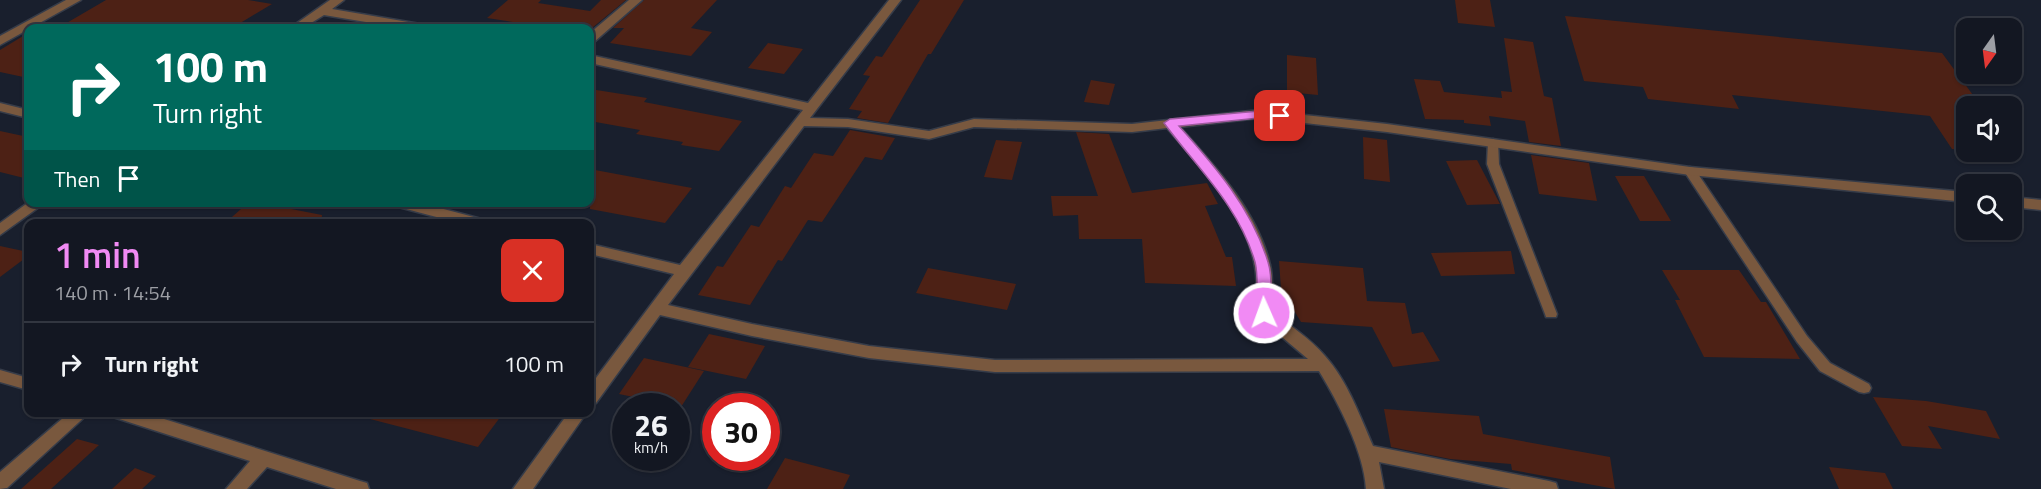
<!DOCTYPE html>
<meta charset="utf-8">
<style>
:root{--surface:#131722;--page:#1c202a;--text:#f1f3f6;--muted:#9d9fa5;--line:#323640;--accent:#f18af4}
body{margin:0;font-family:"Titillium Web",sans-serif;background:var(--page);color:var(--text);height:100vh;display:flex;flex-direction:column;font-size:22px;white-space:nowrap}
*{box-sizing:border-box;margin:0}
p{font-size:20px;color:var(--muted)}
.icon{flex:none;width:33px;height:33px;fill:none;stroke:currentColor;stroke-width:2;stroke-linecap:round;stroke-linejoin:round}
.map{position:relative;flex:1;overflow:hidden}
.details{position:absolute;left:24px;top:219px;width:570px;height:198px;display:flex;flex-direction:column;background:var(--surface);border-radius:12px;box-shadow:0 2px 4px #0004,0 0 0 2px var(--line)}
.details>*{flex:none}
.banner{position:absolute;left:24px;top:24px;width:570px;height:183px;border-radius:12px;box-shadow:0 2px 4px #0004,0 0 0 2px var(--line);background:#00695c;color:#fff;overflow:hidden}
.needle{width:39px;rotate:194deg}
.controls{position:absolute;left:1956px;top:18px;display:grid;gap:12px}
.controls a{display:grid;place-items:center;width:66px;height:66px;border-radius:12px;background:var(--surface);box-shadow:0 2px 4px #0004,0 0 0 2px var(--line);font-size:30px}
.speed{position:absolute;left:612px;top:393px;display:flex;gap:12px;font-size:30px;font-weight:700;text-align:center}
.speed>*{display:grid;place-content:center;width:78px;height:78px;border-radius:50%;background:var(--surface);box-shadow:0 2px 4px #0004,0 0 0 2px var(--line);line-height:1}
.speed small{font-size:15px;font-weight:400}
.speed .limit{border:9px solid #d22;background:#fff;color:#111}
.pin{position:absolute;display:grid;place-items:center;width:51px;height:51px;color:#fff;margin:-26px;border-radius:12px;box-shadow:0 3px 9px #0006}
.me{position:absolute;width:66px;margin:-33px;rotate:358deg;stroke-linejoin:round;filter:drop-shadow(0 0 4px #0008)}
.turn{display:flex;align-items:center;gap:21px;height:126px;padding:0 30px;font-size:27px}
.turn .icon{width:78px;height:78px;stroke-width:2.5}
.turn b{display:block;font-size:42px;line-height:51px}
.then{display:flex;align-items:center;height:57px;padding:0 30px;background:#0003;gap:12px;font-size:22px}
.round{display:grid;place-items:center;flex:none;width:63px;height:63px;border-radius:12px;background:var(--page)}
.headline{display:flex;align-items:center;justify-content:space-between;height:102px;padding:0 30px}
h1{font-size:36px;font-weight:600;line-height:45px;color:var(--accent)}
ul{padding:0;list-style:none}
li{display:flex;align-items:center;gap:18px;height:84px;padding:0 30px;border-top:2px solid var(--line)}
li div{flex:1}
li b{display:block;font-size:22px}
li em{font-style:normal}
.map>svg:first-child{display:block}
.building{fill:#4d2115}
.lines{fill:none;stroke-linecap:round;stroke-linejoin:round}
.service-casing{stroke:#363c49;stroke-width:3}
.minor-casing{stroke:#363c49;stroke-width:3}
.service{fill:#79583e;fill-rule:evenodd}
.minor{fill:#79583e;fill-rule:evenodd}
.route{fill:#f18af4;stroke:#9d5a9f;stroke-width:1.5}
</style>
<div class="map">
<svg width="2041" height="489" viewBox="0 0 2041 489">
<rect width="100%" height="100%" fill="#191f2d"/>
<path class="building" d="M106,0H248L272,4L232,28H58Z
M508,0H541L538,3L590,11L601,0H626L592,28H528L532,25L487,18Z
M644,0H717L691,28L712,32L691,56L610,43L624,28H613Z
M920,0H964L931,54H928L888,123L857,118L862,111L849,109L870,76L863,75L876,56L882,57Z
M1455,0H1490L1495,27L1458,23Z
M1565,16L1942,53L1981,106H1966V150L1952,149L1930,116L1732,95L1739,109L1648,99L1643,87L1584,81Z
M28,33V78L0,72V50Z
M1504,38L1533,42L1544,96L1552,98L1561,146L1529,142L1525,121L1489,116L1491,126L1464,123V120L1425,119L1414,79L1440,81L1444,92L1502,98L1501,91L1512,92Z
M768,43L803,49L784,74L748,68Z
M1287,55L1316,58L1318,95L1287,92Z
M1091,80L1115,84L1109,105L1084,102Z
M590,89L647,98L644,102L742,121L719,151L681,145L683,142L636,134L640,130L590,121Z
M850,130L895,138L882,160L865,157L822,222L808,220L782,261L778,260L750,305L698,295L717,266L723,267L751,225L759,227L785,186L791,188L814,153L833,156Z
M0,131L28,137V179L0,172Z
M1076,132L1109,134L1132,193L1207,183L1218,204L1205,206L1226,257H1232L1236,286L1145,283L1142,239H1079L1078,215L1053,216L1051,196H1098Z
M1363,137L1387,140L1390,182L1364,179Z
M996,140L1022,142L1012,180L984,177Z
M1531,155L1589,163L1597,201L1539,194Z
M1477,160L1500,204L1467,205L1446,161Z
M595,170L654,181L692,188L665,223L590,209V177Z
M1615,176H1644L1671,221H1640Z
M249,202H293L286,208L322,215L321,224H224Z
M0,246L28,252V256L0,277Z
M1511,251L1515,274L1441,276L1431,253Z
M1279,261L1363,268L1367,301L1405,303L1412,334L1423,332L1440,361L1393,367L1372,327L1301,322L1281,289Z
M928,268L1016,284L1007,310L916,293Z
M1662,270H1739L1761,302H1766L1800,359L1704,357L1675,300H1680Z
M709,334L765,346L746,379L688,367Z
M644,358L704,371L681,407L619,394Z
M1873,397L1926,401L1986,411L2000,439L1928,426L1942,449L1902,446Z
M1384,409L1479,416L1483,434L1610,457L1615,489L1512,470L1511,464L1450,459L1391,447Z
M371,412H504L478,447L370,419Z
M77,439L99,445L51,489H21Z
M785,458L850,475L843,489H767Z
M1829,467L1885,473L1893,489H1839Z
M135,468L156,476L142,489H112Z"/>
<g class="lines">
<defs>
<path id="service" d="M1493,139L1498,142L1499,164L1557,314L1556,317H1546L1545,314L1487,164L1488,142Z
M1690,167L1694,168L1807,336L1830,363L1869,384L1871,388L1869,392L1864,393L1859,392L1820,371L1797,342L1684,171Z"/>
<path id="minor" d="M66,0H81L0,45V36Z
M330,0H344L332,9L420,24L426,28H402L324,15L303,28H290Z
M629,0H642L594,42H590V33Z
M889,0H901L810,118L848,119L929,131L974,119L1132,124L1259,110L1387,124L1690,167L1966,192V202L1690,175L1387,132L1259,118L1180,127C1215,166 1258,212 1270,265C1274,280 1271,296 1272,311C1290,326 1310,338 1325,356C1347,380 1360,416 1373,446L1549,481L1556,483L1558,489H1511L1379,462L1384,489H1366C1364,452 1338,402 1319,371L995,372L869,358L752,336L660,315L596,403L590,405V386L674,274L590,254V244L680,265L803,110L590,63V55L808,103ZM804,126L848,127L929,139L974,127L1132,132L1167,128C1200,166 1247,216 1255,267C1258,282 1256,298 1256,313L1258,317L1308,359L995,360L869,346L752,324L668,305Z
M0,103L28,110V118L0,111Z
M2012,197L2041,200V210L2012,207Z
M29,202H46L0,235V223Z
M389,202H417L489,221L491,224H463L391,205Z
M0,370L28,378V390L0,382Z
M70,412H90L7,488L0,489V472Z
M111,412H142L360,481L367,483L369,489H336L267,467L247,489H226L250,461L113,417Z
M569,412H587L533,489H513Z"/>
</defs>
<use href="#service" class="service-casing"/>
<use href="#minor" class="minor-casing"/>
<use href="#service" class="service"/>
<use href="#minor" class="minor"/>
</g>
<path class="route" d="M1259,111L1280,113L1286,116L1280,120L1259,118L1179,126C1215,166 1252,209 1268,262C1273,277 1271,297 1271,313L1264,318L1257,313C1256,297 1259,277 1255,262C1239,206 1197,168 1164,123L1170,119Z"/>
</svg>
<div class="controls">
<a><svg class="needle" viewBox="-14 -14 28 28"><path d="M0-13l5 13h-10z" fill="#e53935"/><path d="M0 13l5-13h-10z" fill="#9d9fa5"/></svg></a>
<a><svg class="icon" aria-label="sound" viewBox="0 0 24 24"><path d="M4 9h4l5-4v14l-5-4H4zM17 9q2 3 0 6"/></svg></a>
<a><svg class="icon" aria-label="search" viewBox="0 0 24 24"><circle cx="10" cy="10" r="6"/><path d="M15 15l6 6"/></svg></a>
</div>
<div class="speed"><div>26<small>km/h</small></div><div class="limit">30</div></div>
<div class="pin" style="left:1280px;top:116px;background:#d93025"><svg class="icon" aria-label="arrive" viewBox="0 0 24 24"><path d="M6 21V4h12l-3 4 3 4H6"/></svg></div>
<svg class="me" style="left:1264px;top:313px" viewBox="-20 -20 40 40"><circle r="17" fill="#f18af4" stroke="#fff" stroke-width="3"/><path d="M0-11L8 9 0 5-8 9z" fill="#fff"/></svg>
<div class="banner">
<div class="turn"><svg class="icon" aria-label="right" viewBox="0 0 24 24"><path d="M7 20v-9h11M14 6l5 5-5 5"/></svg><div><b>100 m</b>Turn right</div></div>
<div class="then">Then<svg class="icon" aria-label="arrive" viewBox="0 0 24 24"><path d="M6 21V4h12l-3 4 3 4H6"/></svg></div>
</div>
<section class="details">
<div class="headline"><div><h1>1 min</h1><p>140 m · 14:54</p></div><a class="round" style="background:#d93025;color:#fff"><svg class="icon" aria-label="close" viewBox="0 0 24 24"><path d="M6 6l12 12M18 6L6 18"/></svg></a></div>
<ul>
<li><svg class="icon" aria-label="right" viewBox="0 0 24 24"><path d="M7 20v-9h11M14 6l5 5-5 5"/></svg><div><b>Turn right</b></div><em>100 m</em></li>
</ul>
</section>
</div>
